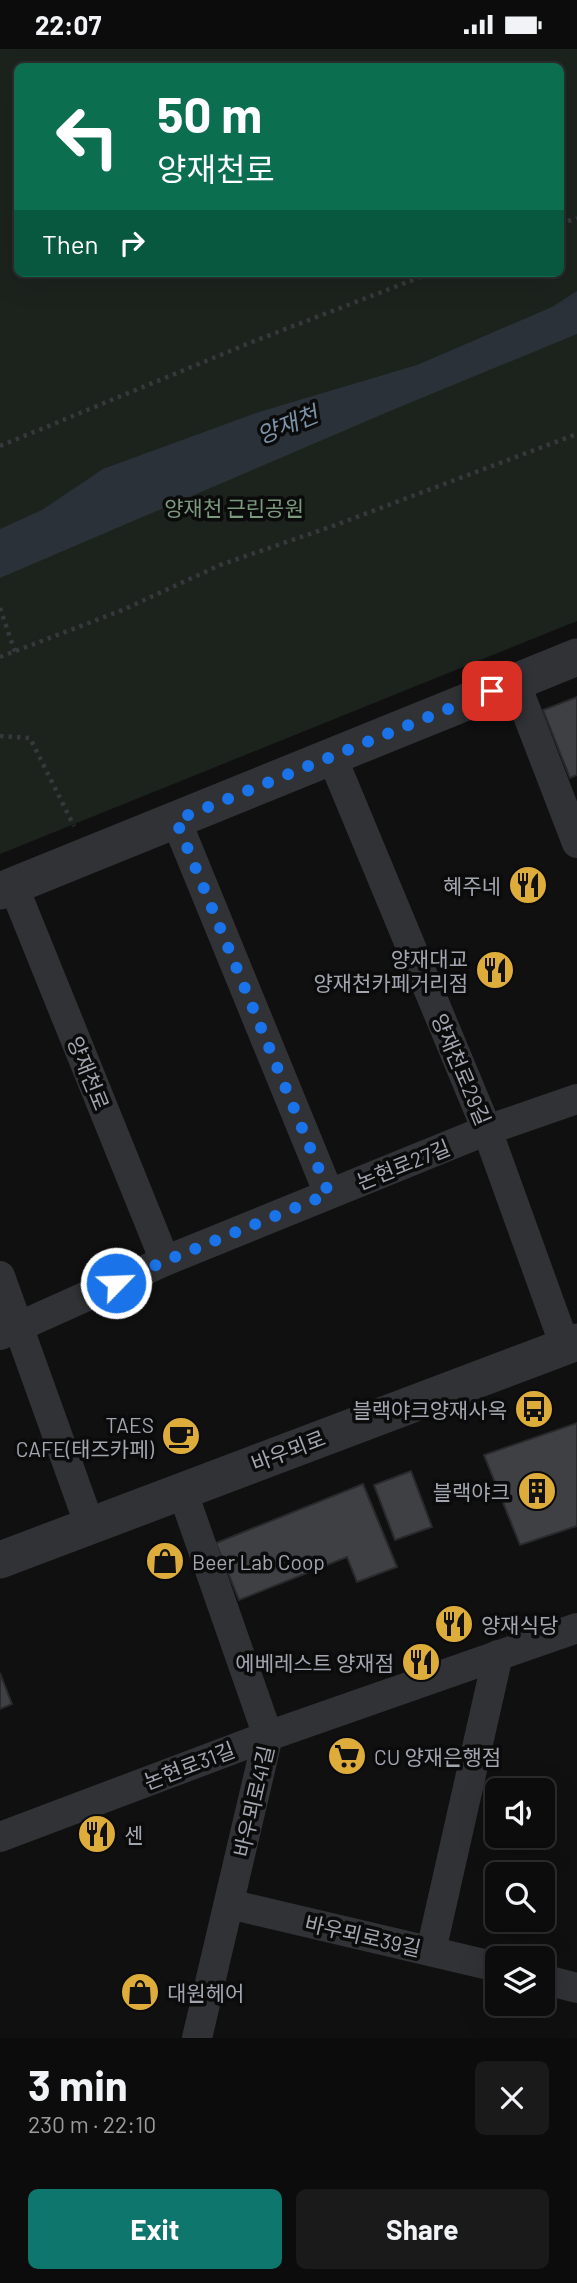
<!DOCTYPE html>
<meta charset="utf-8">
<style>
:root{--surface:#0c0c0d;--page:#1a1a1b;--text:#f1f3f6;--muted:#9a9b9d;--line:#2c2c2e;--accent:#0f766e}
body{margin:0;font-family:Barlow,"Noto Sans KR",sans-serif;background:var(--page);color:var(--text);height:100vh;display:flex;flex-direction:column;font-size:26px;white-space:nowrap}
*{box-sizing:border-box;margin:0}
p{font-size:23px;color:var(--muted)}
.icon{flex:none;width:38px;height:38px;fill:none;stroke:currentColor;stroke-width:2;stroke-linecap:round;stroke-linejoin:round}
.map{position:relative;height:1989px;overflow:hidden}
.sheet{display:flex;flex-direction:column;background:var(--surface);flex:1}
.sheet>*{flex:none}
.banner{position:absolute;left:14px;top:14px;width:550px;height:214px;border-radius:10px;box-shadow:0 7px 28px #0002,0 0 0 2px var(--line);background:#0b6e4f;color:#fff;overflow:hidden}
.fabs{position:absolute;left:485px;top:1729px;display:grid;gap:14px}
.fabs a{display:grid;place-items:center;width:70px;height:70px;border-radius:10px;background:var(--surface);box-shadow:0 7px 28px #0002,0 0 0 2px var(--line);font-size:35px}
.pin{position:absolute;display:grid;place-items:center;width:60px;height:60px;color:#fff;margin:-30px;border-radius:14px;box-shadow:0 4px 10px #0006}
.me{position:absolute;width:77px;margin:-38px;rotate:66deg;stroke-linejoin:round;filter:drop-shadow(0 0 5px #0008)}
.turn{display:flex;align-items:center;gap:24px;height:147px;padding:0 28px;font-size:32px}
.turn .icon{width:91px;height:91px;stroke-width:2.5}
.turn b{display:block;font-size:49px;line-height:60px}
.then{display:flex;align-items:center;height:66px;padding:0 28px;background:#0003;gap:14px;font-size:26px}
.round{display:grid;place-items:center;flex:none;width:74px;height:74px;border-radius:10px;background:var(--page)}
.overview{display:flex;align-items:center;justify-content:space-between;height:119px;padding:0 28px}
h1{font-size:42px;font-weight:700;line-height:52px}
.button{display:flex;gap:14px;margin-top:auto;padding:14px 28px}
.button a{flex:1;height:80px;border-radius:10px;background:var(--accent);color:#fff;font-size:28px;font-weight:700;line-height:80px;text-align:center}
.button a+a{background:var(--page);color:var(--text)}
.status{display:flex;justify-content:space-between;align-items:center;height:49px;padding:0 35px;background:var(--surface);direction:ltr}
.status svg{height:19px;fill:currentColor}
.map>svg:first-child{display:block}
.green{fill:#1c231d;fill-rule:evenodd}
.water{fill:#2b3138}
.building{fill:#3f4044;stroke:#2a2a2d;stroke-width:2}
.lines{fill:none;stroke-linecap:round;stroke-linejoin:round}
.path{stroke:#37383c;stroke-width:4.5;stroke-dasharray:3.5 5;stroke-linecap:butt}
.minor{stroke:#313235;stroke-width:30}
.tertiary{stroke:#313235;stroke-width:37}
.route{stroke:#1a73e8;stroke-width:12;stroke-dasharray:0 21.6}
.labels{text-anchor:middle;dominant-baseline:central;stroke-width:7;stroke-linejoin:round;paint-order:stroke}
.park-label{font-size:21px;fill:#7b9a7e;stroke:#0b0b0c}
.poi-label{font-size:21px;fill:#a2a6b0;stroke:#0b0b0c;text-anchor:end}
.street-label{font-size:21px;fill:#a2a6b0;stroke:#0b0b0c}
.water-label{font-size:23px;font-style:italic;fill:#7c92a8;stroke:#0b0b0c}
</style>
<div class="status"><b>22:07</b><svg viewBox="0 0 49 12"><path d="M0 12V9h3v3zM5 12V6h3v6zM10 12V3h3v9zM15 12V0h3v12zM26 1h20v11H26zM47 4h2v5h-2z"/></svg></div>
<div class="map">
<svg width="577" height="1989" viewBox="0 0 577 1989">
<rect width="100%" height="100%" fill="#101011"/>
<path class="green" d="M0,0H577V572L0,805ZM18,18H560V224H18Z"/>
<path class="water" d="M577,242V285L390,362L0,529V480L42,461L103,420L259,363L417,316L552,258Z"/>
<path class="building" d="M577,648V726L570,729L543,661Z
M577,1374V1477L520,1496L484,1406Z
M411,1422L432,1478L395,1491L374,1436Z
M363,1435L397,1518L357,1533L347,1508L239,1551L216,1494Z
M0,1624L12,1655L0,1660Z"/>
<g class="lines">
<path class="path" d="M560,175L577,169
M0,397L257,291L431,224
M0,559L15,603
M0,608L125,560L220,516L330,478L577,385
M0,687L30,689L74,777"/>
<path class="minor" d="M515,633L577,794
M332,708L487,1081L565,1297
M176,771L329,1145
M13,836L165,1212
M0,1227L90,1477
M0,1286L165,1212L487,1081L577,1050
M182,1441L268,1687L197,1989
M0,1788L268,1687L577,1579
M229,1855L497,1918
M431,1902L498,1606
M542,1930L577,1939"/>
<path class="tertiary" d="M0,842L577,608
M0,1511L577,1293"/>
</g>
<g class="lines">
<path class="route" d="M116,1234L165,1212L329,1145L176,771L492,642"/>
</g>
<defs>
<symbol id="restaurant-disc" viewBox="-11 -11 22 22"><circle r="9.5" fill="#ddac3b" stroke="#0b0b0c"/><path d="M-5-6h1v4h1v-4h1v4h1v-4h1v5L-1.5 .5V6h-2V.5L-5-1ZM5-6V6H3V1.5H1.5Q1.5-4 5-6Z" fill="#111"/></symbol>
<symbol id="bus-disc" viewBox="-11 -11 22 22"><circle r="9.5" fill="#ddac3b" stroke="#0b0b0c"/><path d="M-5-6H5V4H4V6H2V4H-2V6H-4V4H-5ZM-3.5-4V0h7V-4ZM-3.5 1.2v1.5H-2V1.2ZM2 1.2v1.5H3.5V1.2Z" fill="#111"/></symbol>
<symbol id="cafe-disc" viewBox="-11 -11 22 22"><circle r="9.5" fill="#ddac3b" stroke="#0b0b0c"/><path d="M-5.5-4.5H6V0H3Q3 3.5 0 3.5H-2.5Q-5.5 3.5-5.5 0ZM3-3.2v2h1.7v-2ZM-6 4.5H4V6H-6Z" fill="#111"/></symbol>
<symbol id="building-disc" viewBox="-11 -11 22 22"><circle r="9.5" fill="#ddac3b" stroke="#0b0b0c"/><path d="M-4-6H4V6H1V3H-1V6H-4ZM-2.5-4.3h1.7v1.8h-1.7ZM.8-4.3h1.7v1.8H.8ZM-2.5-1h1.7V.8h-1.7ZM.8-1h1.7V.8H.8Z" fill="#111"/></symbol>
<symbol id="shop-disc" viewBox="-11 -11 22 22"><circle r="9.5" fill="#ddac3b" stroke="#0b0b0c"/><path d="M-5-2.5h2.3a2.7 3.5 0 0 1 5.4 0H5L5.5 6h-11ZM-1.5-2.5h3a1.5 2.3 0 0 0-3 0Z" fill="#111"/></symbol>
<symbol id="supermarket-disc" viewBox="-11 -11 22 22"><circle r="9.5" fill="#ddac3b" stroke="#0b0b0c"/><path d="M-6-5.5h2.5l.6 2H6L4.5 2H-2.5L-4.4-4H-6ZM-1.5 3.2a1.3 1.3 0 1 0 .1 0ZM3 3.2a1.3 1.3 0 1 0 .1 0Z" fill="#111"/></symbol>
</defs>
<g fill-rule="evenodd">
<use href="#restaurant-disc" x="506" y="814" width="44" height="44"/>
<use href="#restaurant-disc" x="473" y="899" width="44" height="44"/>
<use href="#bus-disc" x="512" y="1338" width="44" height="44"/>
<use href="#cafe-disc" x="159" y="1365" width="44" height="44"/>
<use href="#building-disc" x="515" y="1420" width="44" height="44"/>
<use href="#shop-disc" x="143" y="1490" width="44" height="44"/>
<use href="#restaurant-disc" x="432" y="1553" width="44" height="44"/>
<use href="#restaurant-disc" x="399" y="1591" width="44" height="44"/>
<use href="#supermarket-disc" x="325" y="1685" width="44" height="44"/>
<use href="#restaurant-disc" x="75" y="1763" width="44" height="44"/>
<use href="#shop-disc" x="118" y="1921" width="44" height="44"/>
</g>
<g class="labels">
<g class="park-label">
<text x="234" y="458">양재천 근린공원</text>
</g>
<g class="poi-label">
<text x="501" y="836">혜주네</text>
<text x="468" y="909">양재대교<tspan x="468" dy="24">양재천카페거리점</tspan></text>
<text x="507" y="1360">블랙야크양재사옥</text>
<text x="154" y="1375">TAES<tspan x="154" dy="24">CAFE(태즈카페)</tspan></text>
<text x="510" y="1442">블랙야크</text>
<text x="192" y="1512" text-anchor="start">Beer Lab Coop</text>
<text x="481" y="1575" text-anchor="start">양재식당</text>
<text x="394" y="1613">에베레스트 양재점</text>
<text x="374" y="1707" text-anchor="start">CU 양재은행점</text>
<text x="124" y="1785" text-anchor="start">센</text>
<text x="167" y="1943" text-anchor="start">대원헤어</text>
</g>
<g class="street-label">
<text transform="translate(462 1020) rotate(67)">양재천로29길</text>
<text transform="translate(89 1024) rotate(68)">양재천로</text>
<text transform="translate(403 1115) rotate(-22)">논현로27길</text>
<text transform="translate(288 1401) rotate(-21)">바우뫼로</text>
<text transform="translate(189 1716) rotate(-21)">논현로31길</text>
<text transform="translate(253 1752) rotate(-77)">바우뫼로41길</text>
<text transform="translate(363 1886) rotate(13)">바우뫼로39길</text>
</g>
<g class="water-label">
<text transform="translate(287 375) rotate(-22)">양재천</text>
</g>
</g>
</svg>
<div class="fabs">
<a><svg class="icon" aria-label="sound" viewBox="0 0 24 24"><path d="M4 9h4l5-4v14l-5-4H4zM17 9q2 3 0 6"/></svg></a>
<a><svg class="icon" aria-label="search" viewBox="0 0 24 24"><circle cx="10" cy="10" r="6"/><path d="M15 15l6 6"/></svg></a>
<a><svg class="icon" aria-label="layers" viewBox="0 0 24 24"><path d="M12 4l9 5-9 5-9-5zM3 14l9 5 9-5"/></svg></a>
</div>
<div class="pin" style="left:492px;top:642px;background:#d93025"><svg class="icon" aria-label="arrive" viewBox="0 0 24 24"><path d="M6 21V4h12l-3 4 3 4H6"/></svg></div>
<svg class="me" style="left:116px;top:1234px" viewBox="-20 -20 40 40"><circle r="17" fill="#1a73e8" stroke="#fff" stroke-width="3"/><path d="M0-11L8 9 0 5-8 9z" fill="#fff"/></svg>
<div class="banner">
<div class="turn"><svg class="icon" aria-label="left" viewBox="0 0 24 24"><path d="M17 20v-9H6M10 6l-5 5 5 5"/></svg><div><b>50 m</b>양재천로</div></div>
<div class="then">Then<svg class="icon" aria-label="right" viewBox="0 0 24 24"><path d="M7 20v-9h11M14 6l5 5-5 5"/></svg></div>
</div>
</div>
<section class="sheet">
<div class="overview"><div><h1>3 min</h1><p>230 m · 22:10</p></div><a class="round"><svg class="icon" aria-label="close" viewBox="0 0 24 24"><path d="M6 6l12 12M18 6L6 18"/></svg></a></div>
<div class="button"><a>Exit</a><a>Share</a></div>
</section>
